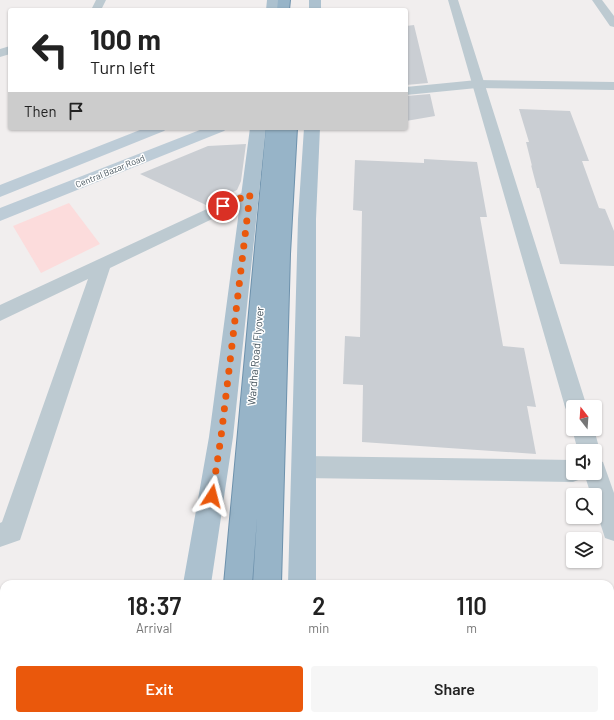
<!DOCTYPE html>
<style>
:root{--surface:#fff;--page:#f6f6f6;--text:#222;--muted:#767676;--accent:#ea580c}
body{margin:0;font-family:Barlow,sans-serif;background:var(--page);color:var(--text);height:100vh;display:flex;flex-direction:column;font-size:15px;white-space:nowrap}
*{box-sizing:border-box;margin:0}
p{font-size:13px;color:var(--muted)}
.icon{flex:none;width:22px;height:22px;fill:none;stroke:currentColor;stroke-width:2;stroke-linecap:round;stroke-linejoin:round}
.map{position:relative;flex:1;overflow:hidden}
.panel{position:absolute;left:0px;top:580px;width:614px;height:140px;display:flex;flex-direction:column;background:var(--surface);border-radius:12px 12px 0 0;box-shadow:0 1px 3px #0004}
.panel>*{flex:none}
.banner{position:absolute;left:8px;top:8px;width:400px;height:122px;border-radius:4px;box-shadow:0 1px 3px #0004;background:#fff;color:var(--text);overflow:hidden}
.needle{width:26px;rotate:343deg}
.controls{position:absolute;left:566px;top:400px;display:grid;gap:8px}
.controls a{display:grid;place-items:center;width:36px;height:36px;border-radius:4px;background:var(--surface);box-shadow:0 1px 3px #0004;font-size:20px}
.pin{position:absolute;display:grid;place-items:center;width:34px;height:34px;color:#fff;margin:-17px;border:2px solid #fff;border-radius:50%;box-shadow:0 1px 4px #0007}
.me{position:absolute;width:44px;margin:-22px;rotate:9deg;stroke-linejoin:round;filter:drop-shadow(0 0 3px #0008)}
.turn{display:flex;align-items:center;gap:14px;height:84px;padding:0 16px;font-size:18px}
.turn .icon{width:52px;height:52px;stroke-width:2.5}
.turn b{display:block;font-size:28px;line-height:34px}
.then{display:flex;align-items:center;height:38px;padding:0 16px;background:#0003;gap:8px;font-size:15px}
.eta{display:flex;justify-content:space-evenly;align-items:center;height:68px;text-align:center}
.eta b{font-size:24px;font-weight:600;line-height:28px}
.primary-button{display:flex;gap:8px;margin-top:auto;padding:8px 16px}
.primary-button a{flex:1;height:46px;border-radius:4px;background:var(--accent);color:#fff;font-size:16px;font-weight:600;line-height:46px;text-align:center}
.primary-button a+a{background:var(--page);color:var(--text)}
.map>svg:first-child{display:block}
.medical{fill:#fcdcdc}
.green{fill:#b9f2ca}
.building{fill:#caced3}
.lines{fill:none;stroke-linecap:round;stroke-linejoin:round}
.trunk-casing{stroke:#6d91ac;stroke-width:2}
.minor{fill:#bdcad1;fill-rule:evenodd}
.tertiary{fill:#bdcad1;fill-rule:evenodd}
.secondary{fill:#bdccd7;fill-rule:evenodd}
.primary{fill:#acc1cf;fill-rule:evenodd}
.trunk{fill:#97b4c8;fill-rule:evenodd}
.route{stroke:#ea580c;stroke-width:7;stroke-dasharray:0 12.6}
.labels{text-anchor:middle;dominant-baseline:central;stroke-width:3;stroke-linejoin:round;paint-order:stroke}
.far-street-label{font-size:9px;fill:#45545d;stroke:#fff}
.street-label{font-size:11px;fill:#45545d;stroke:#fff}
</style>
<div class="map">
<svg width="614" height="720" viewBox="0 0 614 720">
<rect width="100%" height="100%" fill="#f1eeee"/>
<path class="medical" d="M69,203L100,244L41,273L13,226Z"/>
<path class="green" d="M4,618V716H76L75,720H0V619Z"/>
<path class="building" d="M414,25L428,83L406,85V26Z
M430,94L435,116L406,121V96Z
M519,109L570,111L589,161H582L599,208L605,209L614,231V266L560,264L539,188H537L531,165L532,166L526,142H529Z
M246,144L241,181L237,190L206,205L140,174L208,146Z
M424,159L477,162L487,217H480L503,346L524,348L536,407L527,406L536,454L362,442L363,385L343,384L345,336L360,337L362,211L353,210L355,160L424,163Z"/>
<g class="lines">
<defs>
<path id="trunk" d="M278,0H290L289,10H277Z
M266,128H297L290,254L281,584H253L257,518L252,584H224Z
M211,716H243V720H211Z
M245,716H277V720H245Z"/>
</defs>
<use href="#trunk" class="trunk-casing"/>
<path class="minor" d="M96,0H106L101,10H91Z
M448,0H458L587,407H573V416L568,414L565,407Z
M592,0H602L614,16V27L610,26Z
M10,46V54L0,57V49Z
M250,189L256,190L258,194L256,198L110,268L23,531L20,540L0,547V523L2,522L88,279L0,321V305Z
M573,427V429H594L600,451L596,459L603,462L614,493V541L605,538L595,507V495H591L584,473H595V451H578L572,429Z
M303,456L573,460V473H584L581,479L573,482L303,478L295,475L292,467L295,459Z"/>
<path class="tertiary" d="M477,80L614,82V90L477,88L406,95V87Z"/>
<path class="secondary" d="M145,128H167L164,131L0,197V185Z
M205,128H227L224,131L0,221V208Z"/>
<path class="primary" d="M267,0H279L278,10H266Z
M309,0H321V10H309Z
M250,128H266L233,437L211,584H183L209,437Z
M304,128H320L316,219V584H288L298,219Z
M160,716H192L191,720H159Z
M284,716H316V720H284Z"/>
<use href="#trunk" class="trunk"/>
</g>
<g class="lines">
<path class="route" d="M212,496L221,437L250,194L223,206"/>
</g>
<g class="labels">
<g class="far-street-label">
<text transform="translate(110 171) rotate(-22)">Central Bazar Road</text>
</g>
<g class="street-label">
<text transform="translate(255 356) rotate(-85)">Wardha Road Flyover</text>
</g>
</g>
</svg>
<div class="controls">
<a><svg class="needle" viewBox="-14 -14 28 28"><path d="M0-13l5 13h-10z" fill="#e53935"/><path d="M0 13l5-13h-10z" fill="#767676"/></svg></a>
<a><svg class="icon" aria-label="sound" viewBox="0 0 24 24"><path d="M4 9h4l5-4v14l-5-4H4zM17 9q2 3 0 6"/></svg></a>
<a><svg class="icon" aria-label="search" viewBox="0 0 24 24"><circle cx="10" cy="10" r="6"/><path d="M15 15l6 6"/></svg></a>
<a><svg class="icon" aria-label="layers" viewBox="0 0 24 24"><path d="M12 4l9 5-9 5-9-5zM3 14l9 5 9-5"/></svg></a>
</div>
<div class="pin" style="left:223px;top:206px;background:#d93025"><svg class="icon" aria-label="arrive" viewBox="0 0 24 24"><path d="M6 21V4h12l-3 4 3 4H6"/></svg></div>
<svg class="me" style="left:212px;top:496px" viewBox="-20 -20 40 40"><path d="M0-17L14 15 0 8-14 15z" fill="#ea580c" stroke="#fff" stroke-width="4"/></svg>
<div class="banner">
<div class="turn"><svg class="icon" aria-label="left" viewBox="0 0 24 24"><path d="M17 20v-9H6M10 6l-5 5 5 5"/></svg><div><b>100 m</b>Turn left</div></div>
<div class="then">Then<svg class="icon" aria-label="arrive" viewBox="0 0 24 24"><path d="M6 21V4h12l-3 4 3 4H6"/></svg></div>
</div>
<section class="panel">
<div class="eta">
<div><b>18:37</b><p>Arrival</p></div>
<div><b>2</b><p>min</p></div>
<div><b>110</b><p>m</p></div>
</div>
<div class="primary-button"><a>Exit</a><a>Share</a></div>
</section>
</div>
